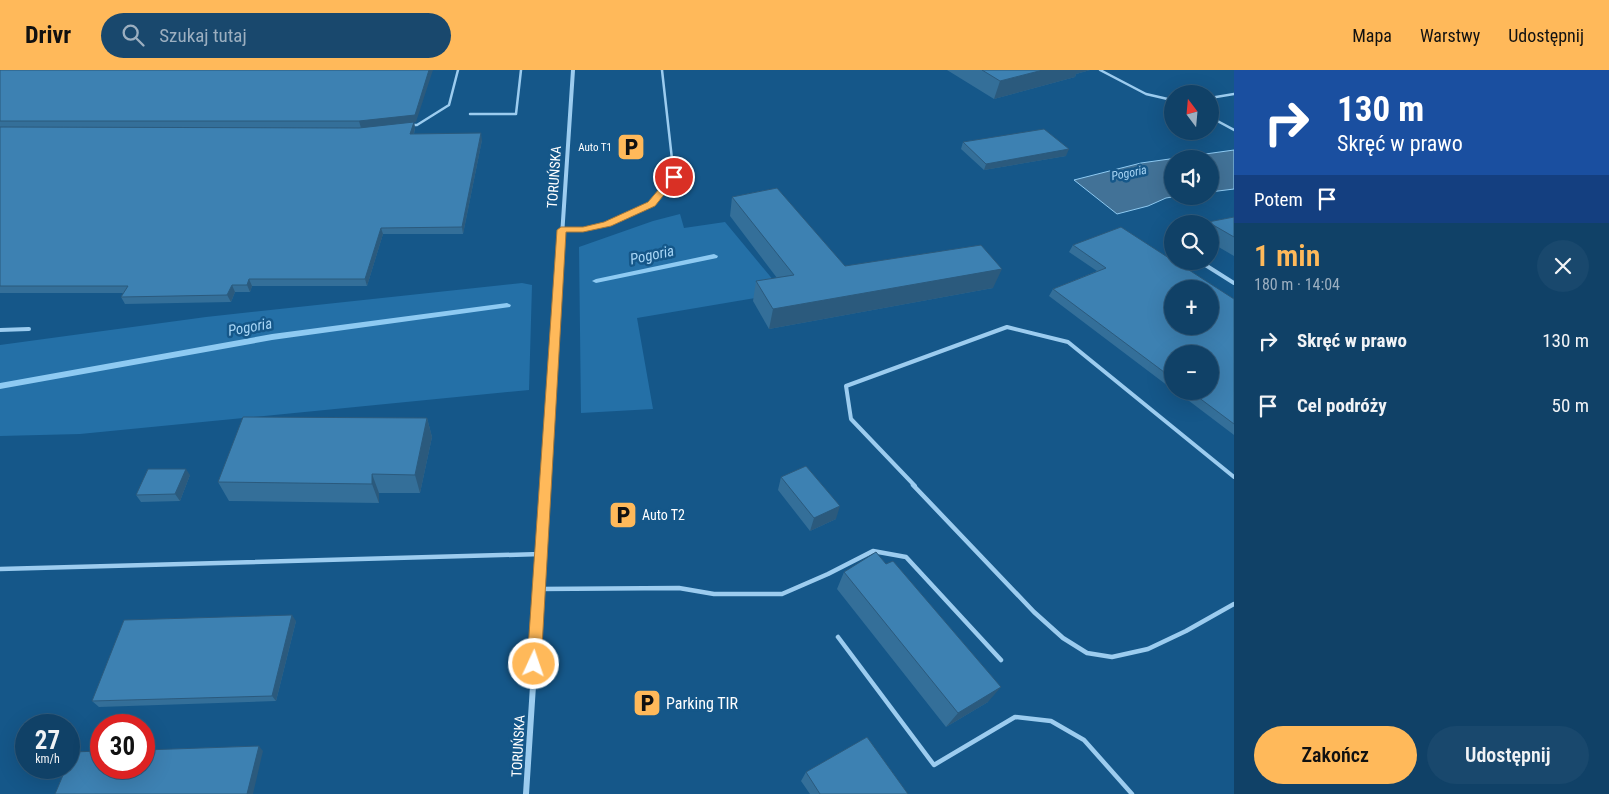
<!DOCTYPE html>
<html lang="pl">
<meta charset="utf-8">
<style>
:root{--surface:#104167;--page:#19486d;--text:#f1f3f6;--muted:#9cafc0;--line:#305a7b;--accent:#ffb95a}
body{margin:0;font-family:"Roboto Condensed",sans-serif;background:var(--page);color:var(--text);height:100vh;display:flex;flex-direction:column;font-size:19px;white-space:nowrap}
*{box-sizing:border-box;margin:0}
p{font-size:16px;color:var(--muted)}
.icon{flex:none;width:28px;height:28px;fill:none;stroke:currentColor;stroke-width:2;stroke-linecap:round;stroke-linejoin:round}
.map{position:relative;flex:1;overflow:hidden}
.drawer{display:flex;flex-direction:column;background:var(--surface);width:375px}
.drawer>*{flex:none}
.banner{background:#1a4fa0;color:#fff;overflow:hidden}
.needle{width:32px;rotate:344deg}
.tools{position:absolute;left:1164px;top:15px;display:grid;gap:10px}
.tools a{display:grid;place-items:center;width:55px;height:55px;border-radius:50%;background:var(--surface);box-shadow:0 5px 20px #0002,0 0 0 1px var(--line);font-size:25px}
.speed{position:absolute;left:15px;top:644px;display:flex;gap:10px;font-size:25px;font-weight:700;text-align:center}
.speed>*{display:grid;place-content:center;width:65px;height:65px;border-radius:50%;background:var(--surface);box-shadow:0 5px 20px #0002,0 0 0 1px var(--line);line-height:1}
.speed small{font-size:12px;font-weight:400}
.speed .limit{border:8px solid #d22;background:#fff;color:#111}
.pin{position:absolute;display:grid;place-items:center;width:42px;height:42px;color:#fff;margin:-21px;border:2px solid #fff;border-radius:50%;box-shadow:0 1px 5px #0007}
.me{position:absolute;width:55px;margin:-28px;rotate:3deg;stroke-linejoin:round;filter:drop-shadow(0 0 4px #0008)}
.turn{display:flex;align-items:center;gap:18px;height:105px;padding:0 20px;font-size:22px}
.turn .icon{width:65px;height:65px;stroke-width:2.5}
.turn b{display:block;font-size:35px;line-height:42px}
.then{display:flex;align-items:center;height:48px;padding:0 20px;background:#0003;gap:10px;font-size:19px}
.round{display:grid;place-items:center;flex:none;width:52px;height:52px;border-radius:26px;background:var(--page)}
.overview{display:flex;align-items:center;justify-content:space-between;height:85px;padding:0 20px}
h1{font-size:30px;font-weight:600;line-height:38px;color:var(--accent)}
.button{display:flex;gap:10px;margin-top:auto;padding:10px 20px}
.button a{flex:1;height:58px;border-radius:30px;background:var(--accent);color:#111;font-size:20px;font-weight:600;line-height:58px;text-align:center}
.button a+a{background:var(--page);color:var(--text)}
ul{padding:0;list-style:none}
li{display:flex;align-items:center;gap:15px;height:65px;padding:0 20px}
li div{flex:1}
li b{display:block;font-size:19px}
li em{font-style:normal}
header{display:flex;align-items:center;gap:30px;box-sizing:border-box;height:70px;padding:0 25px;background:var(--accent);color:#111}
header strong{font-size:24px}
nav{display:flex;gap:28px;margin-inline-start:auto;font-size:18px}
.search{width:350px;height:45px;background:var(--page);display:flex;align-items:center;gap:12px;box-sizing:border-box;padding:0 18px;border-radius:28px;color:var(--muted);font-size:19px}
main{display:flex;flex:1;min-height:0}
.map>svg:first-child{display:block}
.green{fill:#2470a7}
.water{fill:#427297;stroke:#8ecaf2}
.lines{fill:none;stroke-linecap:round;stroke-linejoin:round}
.stream{fill:#8ecaf2;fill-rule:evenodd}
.lane-far2{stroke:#9cccef;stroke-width:2.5}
.lane-far1{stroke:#9cccef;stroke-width:4}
.lane{stroke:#9cccef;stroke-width:4.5}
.street-far2{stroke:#9cccef;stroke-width:4}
.street-far1{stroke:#9cccef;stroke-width:4.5}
.street{stroke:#9cccef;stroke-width:6}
.wall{fill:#346f99}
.shaded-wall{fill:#2b5a7d}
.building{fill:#3d81b2;stroke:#2b5a7d;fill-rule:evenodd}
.route{fill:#ffb95a;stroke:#a6783a}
.labels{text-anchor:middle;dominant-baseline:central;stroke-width:5;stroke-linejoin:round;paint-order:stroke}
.far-poi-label{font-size:11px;fill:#fff;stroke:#155789;text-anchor:end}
.far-water-label{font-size:12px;font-style:italic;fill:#a8d6f6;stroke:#155789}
.street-label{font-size:14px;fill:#fff;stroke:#155789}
.poi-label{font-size:14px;fill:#fff;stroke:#155789;text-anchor:start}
.water-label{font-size:15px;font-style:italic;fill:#a8d6f6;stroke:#155789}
.near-poi-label{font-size:16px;fill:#fff;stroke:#155789;text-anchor:start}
</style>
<header>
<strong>Drivr</strong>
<div class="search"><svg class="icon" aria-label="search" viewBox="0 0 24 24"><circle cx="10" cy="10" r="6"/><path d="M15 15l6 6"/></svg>Szukaj tutaj</div>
<nav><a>Mapa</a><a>Warstwy</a><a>Udostępnij</a></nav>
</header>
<main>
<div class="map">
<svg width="1234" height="724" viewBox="0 0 1234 724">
<rect width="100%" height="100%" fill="#155789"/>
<path class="green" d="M680,144L684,158L725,152L784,223L637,248L653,339L581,343L579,177L653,151Z
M522,213L532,215L529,320L80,364L0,366V275L206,247Z"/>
<path class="water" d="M1234,80V119L1210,122V89H1172V126H1178L1166,128L1148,136L1117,144L1074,110L1141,93Z"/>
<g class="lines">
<path class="stream" d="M714,184L718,186L717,188L596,213L592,211L596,209Z
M507,233L511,235L510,237L272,270L0,319V313L272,264Z"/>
<path class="lane-far2" d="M1100,0L1146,24L1172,30
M1210,28L1234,24
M470,44H516L521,0
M1210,47L1234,60
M411,55H417L449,35L458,0
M561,160H583L607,154L651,134L674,107L662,0"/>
<path class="lane-far1" d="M1199,191L1234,213
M0,260L29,259
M915,416L851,349L846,316L1007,257L1068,272L1234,407"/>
<path class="lane" d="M913,415L1034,542L1063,568L1087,583L1112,587L1148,579L1186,561L1234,534
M0,499L541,484
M539,519L679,518L714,524H782L828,504L873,481L906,487L1001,590
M838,567L934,695L1015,647L1051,651L1084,670L1132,724"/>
<path class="street-far2" d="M561,181L573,0"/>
<path class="street-far1" d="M546,416L561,179"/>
<path class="street" d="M526,724L546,415"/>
</g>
<path class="wall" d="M0,0L416,52H414L415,58L414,64L482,70L463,164H383L367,216H252L250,222H235L231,232L125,234L121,227L123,223H0Z
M947,0H1090L1076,4L1075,7L994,29Z
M963,72L1066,86L984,100L961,79Z
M732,127L845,196L993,218L769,259L753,231L756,211L777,208L730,146Z
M1234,147V186L1210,172V154H1207L1208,152Z
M1073,175L1234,229V365L1176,321H1210L1172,284V319L1049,226L1053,219L1097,201L1069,182Z
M427,348L432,367L420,423H379V433L229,431L218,412Z
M190,405L180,431L141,432L136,425Z
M781,407L836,449L810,461L778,420Z
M844,502L988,632L946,657L837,519Z
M296,551L276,631L99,637L92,631Z
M806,702L908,724H810L801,711Z"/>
<path class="shaded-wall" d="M429,0H433L416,52H414L415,58L412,70L361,58L359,51Z
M1043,0H1090L1076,4L1075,7L994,29L1000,11Z
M481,63L482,70L463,164L462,157Z
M1069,79L1066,86L984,100L986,94Z
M381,158L383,164L367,216L365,209Z
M1002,199L993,218L769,259L773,239Z
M249,209L252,216L250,222L247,215Z
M232,215L235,222L231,232L227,225Z
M427,348L432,367L420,423L415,405Z
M186,399L190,405L180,431L175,424Z
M372,404L379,423V433L372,414Z
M840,436L836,449L810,461L814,448Z
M292,545L296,551L276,631L272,626Z
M1001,617L988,632L946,657L958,643Z
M259,676L263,681L253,724H247Z"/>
<path class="building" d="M0,0H429L415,45L359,51H0Z
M982,0H1043L1000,11Z
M414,52L410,64L481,63L462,157L381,158L365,209H249L247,215H232L227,225L121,227L128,216H0V57L359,58Z
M1044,59L1069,79L986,94L963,72Z
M777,118L845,196L981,175L1002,199L773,239L756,211L794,205L732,127Z
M1234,147V167L1208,152Z
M1121,157L1172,190V191H1175L1234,229V354L1190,321H1210V284H1172V308L1053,219L1106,198L1073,175ZM1172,219H1210V256H1172Z
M243,347L427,348L415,405L372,404V414L218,412Z
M806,396L840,436L814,448L781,407Z
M148,399H186L175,424L136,425Z
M876,482L886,494L893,491L1001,617L958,643L844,502Z
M292,545L272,626L92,631L124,550Z
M867,667L908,724H820L806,702Z
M259,676L247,724H55L66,698H69V690L72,682L101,681V698H144V680Z"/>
<path class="route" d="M671,105L678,107L655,136L611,156L583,162H566L541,594L539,598L534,600L529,598L527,594L557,160L561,157H583L604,152L648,132Z"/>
<defs>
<symbol id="parking-square" viewBox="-11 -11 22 22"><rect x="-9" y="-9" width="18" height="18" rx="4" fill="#ffb95a" stroke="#155789"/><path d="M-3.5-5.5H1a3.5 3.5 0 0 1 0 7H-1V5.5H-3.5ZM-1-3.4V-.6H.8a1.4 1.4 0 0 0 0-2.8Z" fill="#111"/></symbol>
</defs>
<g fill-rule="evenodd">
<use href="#parking-square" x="615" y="61" width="32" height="32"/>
<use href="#parking-square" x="607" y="429" width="32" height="32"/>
<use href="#parking-square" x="631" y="617" width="32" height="32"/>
</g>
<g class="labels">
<g class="far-poi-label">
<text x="612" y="77">Auto T1</text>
</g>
<g class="far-water-label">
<text transform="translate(1129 103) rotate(-11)">Pogoria</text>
</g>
<g class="street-label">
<text transform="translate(554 107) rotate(-86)">TORUŃSKA</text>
<text transform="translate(518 676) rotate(-87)">TORUŃSKA</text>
</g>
<g class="poi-label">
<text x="642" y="445">Auto T2</text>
</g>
<g class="water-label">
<text transform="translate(652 185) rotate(-12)">Pogoria</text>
<text transform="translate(250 257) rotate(-10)">Pogoria</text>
</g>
<g class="near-poi-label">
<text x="666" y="633">Parking TIR</text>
</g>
</g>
</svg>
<div class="tools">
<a><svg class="needle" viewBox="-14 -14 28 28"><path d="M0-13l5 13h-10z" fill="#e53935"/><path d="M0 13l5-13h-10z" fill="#9cafc0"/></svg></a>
<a><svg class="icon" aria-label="sound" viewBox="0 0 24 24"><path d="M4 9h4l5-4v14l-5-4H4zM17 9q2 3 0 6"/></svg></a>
<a><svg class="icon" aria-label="search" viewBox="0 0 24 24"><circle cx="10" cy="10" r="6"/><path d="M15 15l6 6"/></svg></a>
<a>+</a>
<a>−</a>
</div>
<div class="speed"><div>27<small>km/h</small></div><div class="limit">30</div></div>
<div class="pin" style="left:674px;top:107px;background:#d93025"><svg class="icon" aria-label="arrive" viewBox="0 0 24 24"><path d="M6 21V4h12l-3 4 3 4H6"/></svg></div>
<svg class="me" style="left:534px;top:594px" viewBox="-20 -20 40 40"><circle r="17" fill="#ffb95a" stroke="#fff" stroke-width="3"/><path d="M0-11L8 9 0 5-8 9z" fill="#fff"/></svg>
</div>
<section class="drawer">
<div class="banner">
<div class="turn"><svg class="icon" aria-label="right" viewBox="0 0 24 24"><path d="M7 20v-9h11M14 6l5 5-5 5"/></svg><div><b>130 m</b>Skręć w prawo</div></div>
<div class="then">Potem<svg class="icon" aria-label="arrive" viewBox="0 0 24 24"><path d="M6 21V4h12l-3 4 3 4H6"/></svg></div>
</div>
<div class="overview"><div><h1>1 min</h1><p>180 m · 14:04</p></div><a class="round"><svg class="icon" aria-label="close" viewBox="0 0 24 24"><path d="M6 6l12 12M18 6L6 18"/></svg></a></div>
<ul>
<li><svg class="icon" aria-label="right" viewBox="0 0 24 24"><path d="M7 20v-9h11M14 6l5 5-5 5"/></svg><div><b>Skręć w prawo</b></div><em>130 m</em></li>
<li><svg class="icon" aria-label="arrive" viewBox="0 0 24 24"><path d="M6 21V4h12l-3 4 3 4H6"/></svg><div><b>Cel podróży</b></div><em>50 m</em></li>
</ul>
<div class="button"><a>Zakończ</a><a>Udostępnij</a></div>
</section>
</main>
